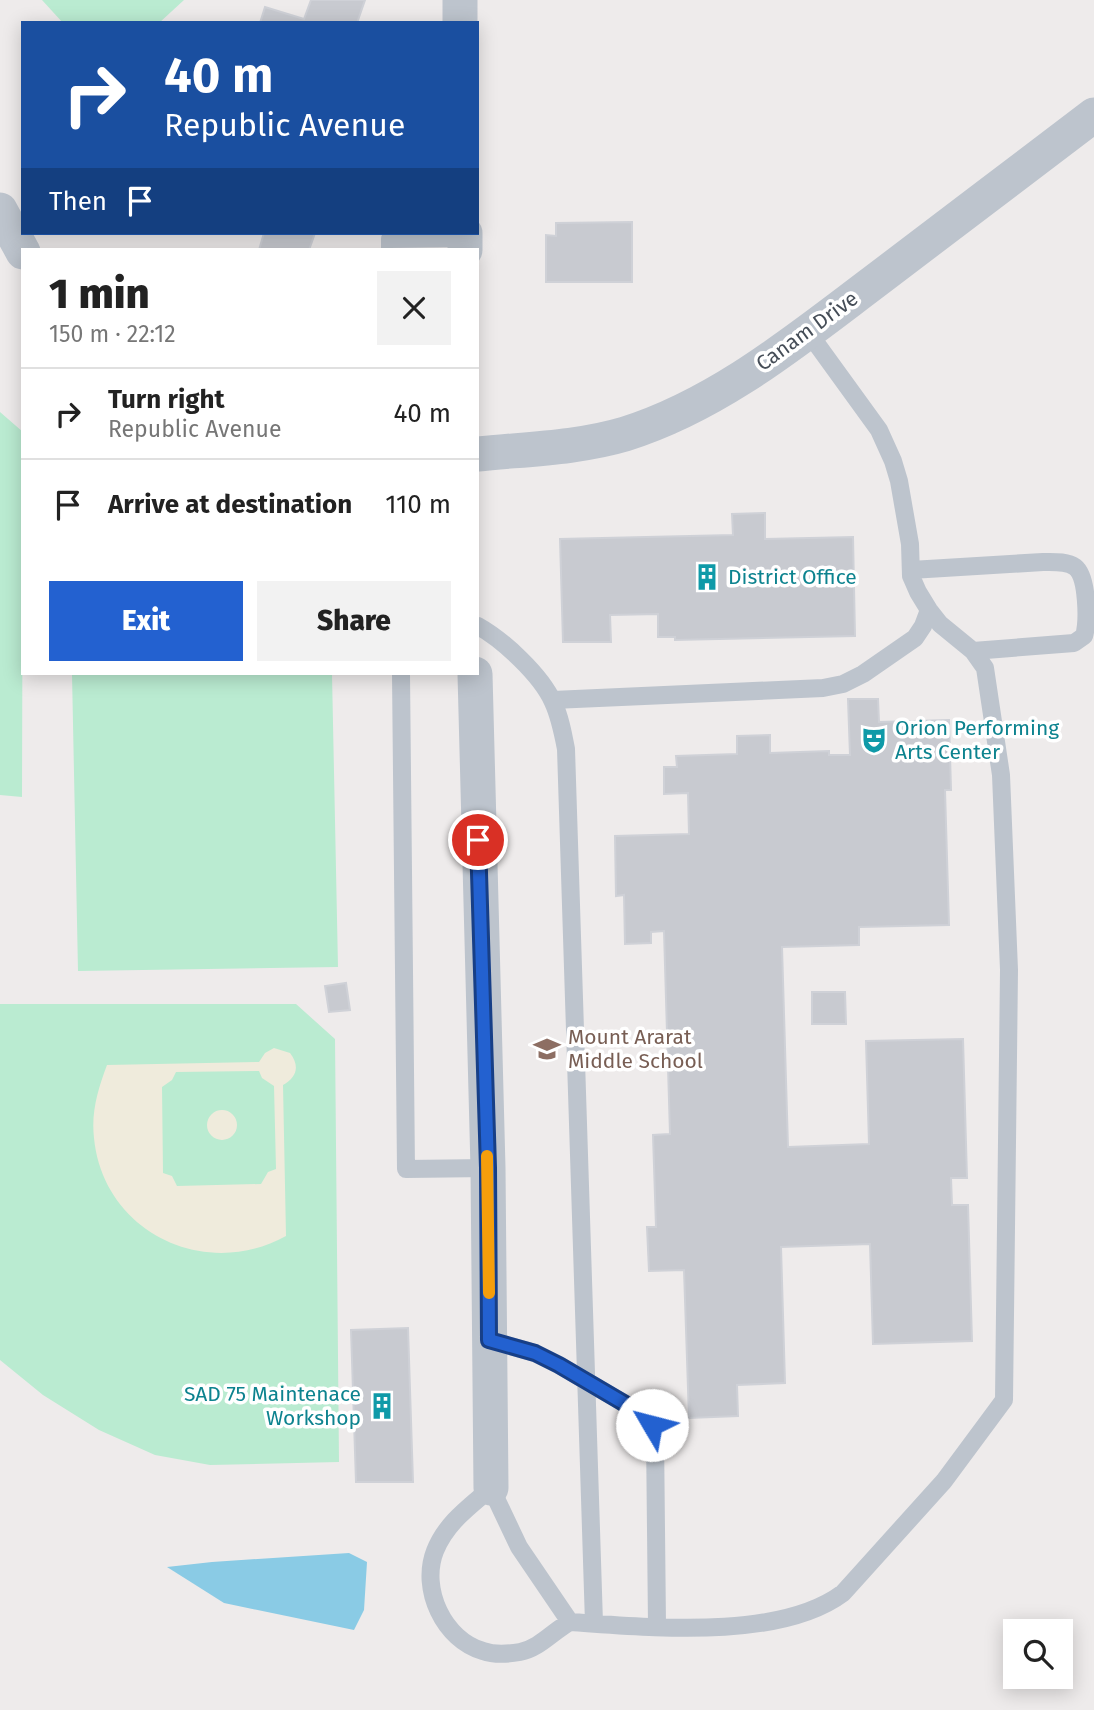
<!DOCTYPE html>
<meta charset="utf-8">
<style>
:root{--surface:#fff;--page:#f2f2f2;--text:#222;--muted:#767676;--line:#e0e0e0;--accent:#2361d0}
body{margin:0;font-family:"Fira Sans",sans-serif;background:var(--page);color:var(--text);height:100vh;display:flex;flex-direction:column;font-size:26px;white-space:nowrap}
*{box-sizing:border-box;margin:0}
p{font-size:23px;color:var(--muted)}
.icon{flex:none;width:38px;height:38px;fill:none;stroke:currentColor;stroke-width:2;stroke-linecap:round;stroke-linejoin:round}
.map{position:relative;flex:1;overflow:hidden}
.side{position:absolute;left:21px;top:248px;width:458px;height:427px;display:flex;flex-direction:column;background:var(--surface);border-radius:0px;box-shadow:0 4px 18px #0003}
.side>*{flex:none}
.guide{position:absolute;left:21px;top:21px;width:458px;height:214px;border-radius:0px;box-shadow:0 4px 18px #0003;background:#1a4fa0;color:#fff;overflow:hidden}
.buttons{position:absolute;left:1003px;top:1619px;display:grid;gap:14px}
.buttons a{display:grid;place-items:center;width:70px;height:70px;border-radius:0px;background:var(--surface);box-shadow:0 4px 18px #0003;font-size:35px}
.pin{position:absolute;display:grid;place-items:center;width:60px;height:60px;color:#fff;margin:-30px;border:4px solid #fff;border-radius:50%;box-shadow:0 2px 7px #0007}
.me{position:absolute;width:77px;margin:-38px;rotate:307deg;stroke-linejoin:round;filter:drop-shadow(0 0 5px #0008)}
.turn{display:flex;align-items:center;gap:24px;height:147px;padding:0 28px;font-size:32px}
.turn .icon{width:91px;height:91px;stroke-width:2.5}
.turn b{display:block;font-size:49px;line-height:60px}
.then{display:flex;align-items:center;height:66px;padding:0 28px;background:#0003;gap:14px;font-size:26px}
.round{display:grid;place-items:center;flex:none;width:74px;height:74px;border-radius:0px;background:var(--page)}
.summary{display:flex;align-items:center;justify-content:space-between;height:119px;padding:0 28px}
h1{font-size:42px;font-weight:800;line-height:52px}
.button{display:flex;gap:14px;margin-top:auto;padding:14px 28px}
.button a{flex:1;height:80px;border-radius:0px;background:var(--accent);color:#fff;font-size:28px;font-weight:800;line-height:80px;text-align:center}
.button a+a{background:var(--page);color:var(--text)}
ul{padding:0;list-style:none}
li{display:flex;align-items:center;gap:21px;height:91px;padding:0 28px;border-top:2px solid var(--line)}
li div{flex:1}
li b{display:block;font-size:26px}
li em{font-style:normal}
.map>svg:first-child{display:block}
.green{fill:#baebd1}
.sand{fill:#efebdc;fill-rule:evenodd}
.water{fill:#8acbe5}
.building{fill:#c8cad0;stroke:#cfd1d7;stroke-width:2}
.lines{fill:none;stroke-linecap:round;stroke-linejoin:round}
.lane{stroke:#bdc4cd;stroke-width:18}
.street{stroke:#bdc4cd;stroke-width:35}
.route-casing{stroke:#173f87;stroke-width:18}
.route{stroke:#2361d0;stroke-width:12}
.slow{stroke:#f59e0b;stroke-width:12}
.labels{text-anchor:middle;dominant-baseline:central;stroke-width:7;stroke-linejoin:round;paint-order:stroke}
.street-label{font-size:21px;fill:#454d57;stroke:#fff}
.culture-label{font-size:21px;fill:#0d838f;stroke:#fff;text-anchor:start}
.education-label{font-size:21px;fill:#785e54;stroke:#fff;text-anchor:start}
</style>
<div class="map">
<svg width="1094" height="1710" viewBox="0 0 1094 1710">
<rect width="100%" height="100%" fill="#eeebeb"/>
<path class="green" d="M42,0H184L159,23H63Z
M0,412L23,432L22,797L0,795Z
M72,674H332L338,967L78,971Z
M0,1004H296L335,1039L339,1462L210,1465L155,1455L99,1430L43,1395L0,1360Z"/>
<path class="sand" d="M274,1048L290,1053C300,1066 297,1077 283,1085L286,1236C205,1281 103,1232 94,1138C91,1112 98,1089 107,1065L259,1062L265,1053ZM259,1071L262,1078L274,1086L276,1169L268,1172L261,1184L177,1186L172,1176L163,1173L162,1087L172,1080L176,1072Z
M207 1125a15 15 0 1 1 30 0a15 15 0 1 1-30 0Z"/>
<path class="water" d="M349,1553L367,1562L364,1610L354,1630L224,1603L167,1567L212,1562Z"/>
<path class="building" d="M311,0H365L357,23H260L265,7L304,19Z
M632,222V282H546V235L556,236V223Z
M264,233H315L309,250H259Z
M765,513V539L853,537L855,636L675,640V637H658V614L610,615L611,642H563L560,539L733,535L732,514Z
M848,699H878L879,722L949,720L951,790H945L949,925L859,927V945L782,947L788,1147L869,1144L866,1041L963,1039L967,1178H951L952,1205H968L972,1341L873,1344L870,1244L781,1247L785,1383L737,1385L738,1416L689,1418L684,1270L649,1271L647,1227H656L653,1135L670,1134L664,931L651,932V943L625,944L624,895L616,896L615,836L689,834L688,793L664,794V767H677L676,756L737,754V736L770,735V753L829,751V755H850Z
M346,983L350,1010L329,1012L325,986Z
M812,992H845L846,1024H812Z
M408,1328L413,1482H356L351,1330Z"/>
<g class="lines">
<path class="lane" d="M390,250V239L465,238
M911,570L1043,562C1053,562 1067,561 1075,567C1088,577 1088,622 1084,636L1074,643L973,651
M478,626C503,640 541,675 553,702C560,717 563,733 566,749L594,1623
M401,674L406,1169L488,1168
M553,700L823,688L843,684L863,674L915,638L923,626L929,610
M489,1340L535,1353L559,1365L639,1412L652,1425L655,1434L657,1625
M570,1622L519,1547L491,1488C469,1507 446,1523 435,1551C420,1589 444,1640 483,1651C494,1655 509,1654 520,1652C540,1648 553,1631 570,1622C648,1627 779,1641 843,1593L944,1481L1004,1400L1009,970L1001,775L985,668L973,651L940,624L929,610L918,592L911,576L910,544L899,481L893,461L879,430L808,332"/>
<path class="street" d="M460,0V23
M0,210L23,252
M465,233V250
M478,454C527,449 578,448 625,434C718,405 797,340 874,282C947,226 1021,171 1094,115
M475,674L488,1168L491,1488"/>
</g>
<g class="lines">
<defs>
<path id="route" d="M478,840L488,1168L489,1340L535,1353L559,1365L639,1412L652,1425"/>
</defs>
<use href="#route" class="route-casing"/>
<use href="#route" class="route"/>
<path class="slow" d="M487,1156L489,1293"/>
</g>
<defs>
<symbol id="building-bare" viewBox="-9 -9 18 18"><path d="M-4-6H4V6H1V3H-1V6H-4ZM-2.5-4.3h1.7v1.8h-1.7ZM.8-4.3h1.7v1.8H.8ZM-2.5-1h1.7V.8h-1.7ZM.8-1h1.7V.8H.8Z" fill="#0f9aa8" stroke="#fff" stroke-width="2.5" paint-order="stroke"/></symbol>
<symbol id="theatre-bare" viewBox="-9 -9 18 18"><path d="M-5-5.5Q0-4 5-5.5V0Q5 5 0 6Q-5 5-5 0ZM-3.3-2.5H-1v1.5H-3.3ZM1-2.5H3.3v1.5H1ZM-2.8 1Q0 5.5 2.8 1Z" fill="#0f9aa8" stroke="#fff" stroke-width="2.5" paint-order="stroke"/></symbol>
<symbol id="school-bare" viewBox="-9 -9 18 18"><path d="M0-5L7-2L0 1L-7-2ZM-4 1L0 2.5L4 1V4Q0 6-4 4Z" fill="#8d6e63" stroke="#fff" stroke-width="2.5" paint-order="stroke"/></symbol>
</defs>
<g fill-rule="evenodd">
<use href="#building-bare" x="688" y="558" width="38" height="38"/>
<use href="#theatre-bare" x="855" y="721" width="38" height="38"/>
<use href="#school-bare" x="528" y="1030" width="38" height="38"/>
<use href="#building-bare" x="363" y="1387" width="38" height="38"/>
</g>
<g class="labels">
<g class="street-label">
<text transform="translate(807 331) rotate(-36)">Canam Drive</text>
</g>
<g class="culture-label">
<text x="728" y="577">District Office</text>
<text x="895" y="728">Orion Performing<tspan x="895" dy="24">Arts Center</tspan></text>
<text x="361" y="1394" text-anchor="end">SAD 75 Maintenace<tspan x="361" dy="24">Workshop</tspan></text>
</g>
<g class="education-label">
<text x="568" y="1037">Mount Ararat<tspan x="568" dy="24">Middle School</tspan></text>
</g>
</g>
</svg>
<div class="buttons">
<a><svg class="icon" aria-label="search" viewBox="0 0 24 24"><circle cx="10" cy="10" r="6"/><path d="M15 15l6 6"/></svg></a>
</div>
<div class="pin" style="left:478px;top:840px;background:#d93025"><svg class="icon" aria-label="arrive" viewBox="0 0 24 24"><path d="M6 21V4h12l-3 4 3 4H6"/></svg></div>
<svg class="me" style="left:652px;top:1425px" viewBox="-20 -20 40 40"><circle r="19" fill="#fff"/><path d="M0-13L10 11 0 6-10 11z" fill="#2361d0"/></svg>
<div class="guide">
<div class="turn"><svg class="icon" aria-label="right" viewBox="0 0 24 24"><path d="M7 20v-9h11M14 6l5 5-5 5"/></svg><div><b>40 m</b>Republic Avenue</div></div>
<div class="then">Then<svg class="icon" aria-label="arrive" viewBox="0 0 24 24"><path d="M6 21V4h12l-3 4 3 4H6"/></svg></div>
</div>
<section class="side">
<div class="summary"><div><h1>1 min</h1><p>150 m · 22:12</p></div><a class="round"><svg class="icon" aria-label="close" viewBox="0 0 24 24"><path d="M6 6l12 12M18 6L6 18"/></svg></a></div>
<ul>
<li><svg class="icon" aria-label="right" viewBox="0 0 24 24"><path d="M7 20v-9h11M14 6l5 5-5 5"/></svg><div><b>Turn right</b><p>Republic Avenue</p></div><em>40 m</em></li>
<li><svg class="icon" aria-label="arrive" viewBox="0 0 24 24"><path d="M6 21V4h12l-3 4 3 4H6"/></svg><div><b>Arrive at destination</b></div><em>110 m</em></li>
</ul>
<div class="button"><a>Exit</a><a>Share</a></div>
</section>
</div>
